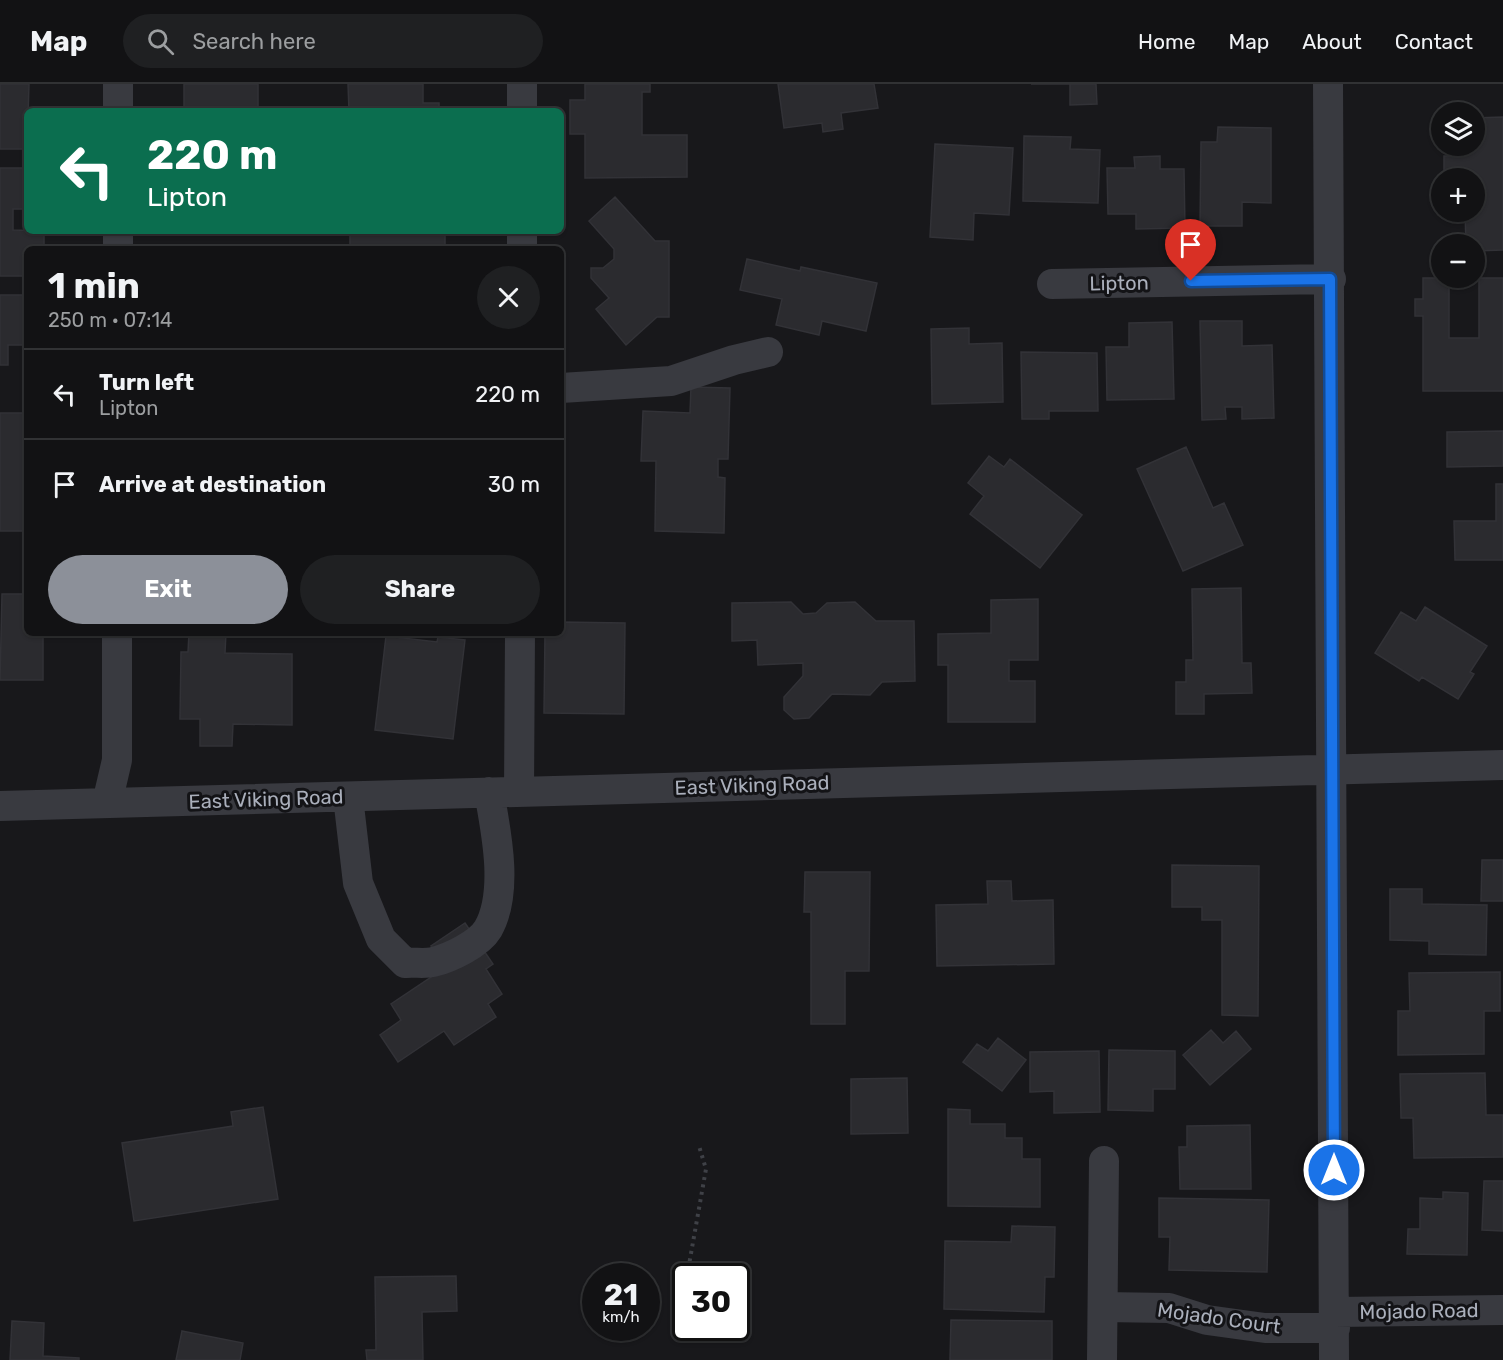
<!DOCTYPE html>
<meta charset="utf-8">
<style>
:root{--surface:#121214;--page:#1f2022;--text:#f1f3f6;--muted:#9c9ea0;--line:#313234;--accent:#8c9099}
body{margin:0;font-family:Rubik,sans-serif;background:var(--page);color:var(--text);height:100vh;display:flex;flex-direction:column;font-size:22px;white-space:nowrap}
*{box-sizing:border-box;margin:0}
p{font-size:20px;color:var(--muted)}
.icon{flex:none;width:33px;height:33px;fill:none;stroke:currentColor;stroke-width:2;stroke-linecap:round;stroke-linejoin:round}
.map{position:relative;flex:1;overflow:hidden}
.sheet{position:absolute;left:24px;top:162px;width:540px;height:390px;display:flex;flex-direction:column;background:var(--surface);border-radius:9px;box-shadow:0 2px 4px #0004,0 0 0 2px var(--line)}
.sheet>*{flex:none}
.guide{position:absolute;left:24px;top:24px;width:540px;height:126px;border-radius:9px;box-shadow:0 2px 4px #0004,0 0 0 2px var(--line);background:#0b6e4f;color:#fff;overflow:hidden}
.fabs{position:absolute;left:1431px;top:18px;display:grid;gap:12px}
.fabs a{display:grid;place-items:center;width:54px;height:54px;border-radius:50%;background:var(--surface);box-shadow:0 2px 4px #0004,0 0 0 2px var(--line);font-size:30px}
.speed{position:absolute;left:582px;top:1179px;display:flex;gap:12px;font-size:30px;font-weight:700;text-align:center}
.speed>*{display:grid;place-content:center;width:78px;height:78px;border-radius:50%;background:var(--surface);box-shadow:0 2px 4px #0004,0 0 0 2px var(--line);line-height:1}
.speed small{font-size:15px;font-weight:400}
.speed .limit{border:3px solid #111;border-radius:9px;background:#fff;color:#111}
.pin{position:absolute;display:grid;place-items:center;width:51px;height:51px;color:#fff;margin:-62px -26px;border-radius:50% 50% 50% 0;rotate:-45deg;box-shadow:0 0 6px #0007}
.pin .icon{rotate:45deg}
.me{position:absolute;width:66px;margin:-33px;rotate:0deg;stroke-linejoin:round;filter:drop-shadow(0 0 4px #0008)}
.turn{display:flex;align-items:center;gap:21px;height:126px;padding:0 24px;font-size:27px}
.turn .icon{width:78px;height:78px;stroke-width:2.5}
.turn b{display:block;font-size:42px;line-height:51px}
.round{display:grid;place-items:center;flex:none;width:63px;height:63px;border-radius:32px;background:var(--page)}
.headline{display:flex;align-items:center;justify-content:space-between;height:102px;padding:0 24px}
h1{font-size:36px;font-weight:700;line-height:45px}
.primary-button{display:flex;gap:12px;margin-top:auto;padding:12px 24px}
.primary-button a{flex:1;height:69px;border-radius:36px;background:var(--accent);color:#fff;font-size:24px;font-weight:700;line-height:69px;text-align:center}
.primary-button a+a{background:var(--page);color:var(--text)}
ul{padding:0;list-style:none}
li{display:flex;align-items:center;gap:18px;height:90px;padding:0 24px;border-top:2px solid var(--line)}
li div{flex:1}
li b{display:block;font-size:22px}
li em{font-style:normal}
header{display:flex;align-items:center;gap:36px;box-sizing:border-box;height:84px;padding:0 30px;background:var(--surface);border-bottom:2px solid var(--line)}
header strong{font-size:28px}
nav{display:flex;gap:33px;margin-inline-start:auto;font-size:21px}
.search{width:420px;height:54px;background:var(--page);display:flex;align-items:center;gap:15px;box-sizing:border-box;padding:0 21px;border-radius:33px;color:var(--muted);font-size:22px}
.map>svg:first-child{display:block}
.building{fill:#2b2b2f;stroke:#323237;stroke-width:1.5}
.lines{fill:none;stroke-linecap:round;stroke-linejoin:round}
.path{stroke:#3f4147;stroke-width:4;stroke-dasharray:3 4.5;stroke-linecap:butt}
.minor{stroke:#393a40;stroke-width:30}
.route-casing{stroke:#114b97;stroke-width:15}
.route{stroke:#1a73e8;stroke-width:10}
.labels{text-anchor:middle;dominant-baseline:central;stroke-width:6;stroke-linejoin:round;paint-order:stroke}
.street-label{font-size:20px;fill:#aaafbb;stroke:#131316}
</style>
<header>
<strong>Map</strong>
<div class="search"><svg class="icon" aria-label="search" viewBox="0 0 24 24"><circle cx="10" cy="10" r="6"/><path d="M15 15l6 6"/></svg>Search here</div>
<nav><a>Home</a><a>Map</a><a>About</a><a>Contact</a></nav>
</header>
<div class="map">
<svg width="1503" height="1276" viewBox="0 0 1503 1276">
<rect width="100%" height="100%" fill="#18181b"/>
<path class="building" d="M0,0H29L27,65H0Z
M184,0H258V27H285H184Z
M348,0H423V19H439V27H349Z
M585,0H650V8H642V51H687V93L585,94V50H570V16H585Z
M778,0H874L878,24L841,29L843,45L823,48L822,39L784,44Z
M1031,0H1096L1097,20L1070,21V0Z
M1503,33V166L1474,167V160H1466L1465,128H1474V94H1444V72H1465V62H1474V34Z
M1218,43L1271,44V119L1242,118V142H1200L1201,58H1217Z
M1024,52L1071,53L1070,65L1100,66L1098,119L1023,117Z
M935,60L1013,64L1009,131L974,129L973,156L930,153Z
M1160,72V85H1184L1185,144L1136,145V130H1108L1107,84H1135L1134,73Z
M0,84H27V125H13V146L44,147V165H27V192H0Z
M615,113L655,157H669V233H657L626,261L596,225L609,214L591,194V184H603L614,175V165L589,137Z
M374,147H445V165H350V149H374Z
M747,175L800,187L801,183L877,199L866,247L822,237L819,251L776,241L782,215L740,206Z
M1423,194H1449V254H1479V194H1503V307H1423V232H1415V215H1423Z
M0,211H27V261H8V281H0Z
M1200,237H1242V262L1272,261L1274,334L1242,335V323H1225L1226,335L1202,336Z
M1172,238L1174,315L1107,316L1106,263H1129V239Z
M969,244V260L1002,259L1003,318L932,320L931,245Z
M1021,268L1097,269L1098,327H1049V335H1022Z
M691,303L730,304L728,375H718V393L725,394L724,449L655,447L656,377H641L643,327L690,329Z
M0,329H24L23,408H27V447H0Z
M1503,347V382L1447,383V348Z
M1186,363L1213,424L1224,419L1243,461L1183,487L1137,385Z
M989,372L1004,383L1010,375L1082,431L1040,484L970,430L984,412L968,399Z
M1496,400H1503V476H1455L1454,437H1496Z
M1241,504L1242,579H1251L1252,609L1204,610V630H1176V598H1186V576H1193L1192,505Z
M2,510H27V549H43V596H0Z
M1038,515V576H1009V597H1035V638H948V581H938V550L991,549V516Z
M791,518L803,530L816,529L827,519L855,518L876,537H914L915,597L882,598L870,611L832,610L809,634L794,635L784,626V613L803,592V579L758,581L757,556L732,557V519Z
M1425,523L1487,562L1470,588L1474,590L1458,615L1422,593L1419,597L1375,569L1401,528L1416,537Z
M561,538L625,539L624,630L544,629L545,549H561Z
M189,549H226L225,569L292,570V641L233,640L232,662H200V635H180L181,568H188Z
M386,552L437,558L438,553L465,556L453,655L375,646Z
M1482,776H1503V817H1481Z
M1172,781L1259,782L1258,932L1222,931V836H1202V823H1172Z
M805,788H870L869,887H845V940H811V828H804Z
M987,797H1011L1012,817L1053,816L1054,880L937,882L936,821L988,820Z
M1390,805H1422V820L1487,821L1486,871L1429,870V857L1390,856Z
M465,839L493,880L486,885L502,910L488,920L496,933L454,961L444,947L398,978L380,951L401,936L391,920L446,883L431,862Z
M1500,888V927H1484V970L1398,971V927H1410L1409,889Z
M1211,946L1223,959L1236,947L1251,965L1210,1001L1183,971Z
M998,954L1026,976L1002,1007L963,978L977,960L988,967Z
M1109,966L1175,967V1005H1153V1027L1108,1026Z
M1099,967L1100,1028L1054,1029V1007L1030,1008V968Z
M1485,989L1486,1031H1503V1073L1414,1074L1413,1034H1401L1400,990Z
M907,994L908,1049L851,1050V995Z
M263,1023L278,1115L134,1137L122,1059L233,1042L231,1028Z
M948,1025L970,1026V1040H1005V1054H1022V1075H1040V1123L948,1122Z
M1250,1041L1251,1105H1180L1179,1063H1187V1042Z
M1484,1097H1503V1147L1482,1146Z
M1443,1108L1468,1109L1467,1171L1407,1170L1408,1145H1420V1114L1443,1115Z
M1159,1114L1269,1116L1267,1188L1169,1186L1170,1153H1159Z
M1012,1142L1055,1143L1054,1193H1045L1044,1228L944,1225L945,1157L1011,1158Z
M456,1192L457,1227L422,1228L423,1276H367L366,1266H376L375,1193Z
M951,1236L1052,1237V1276H950Z
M12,1237L44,1239L43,1272L79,1274V1276H10Z
M182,1247L243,1259L240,1276H176Z"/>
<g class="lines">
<path class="path" d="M687,1192L706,1085L699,1062
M685,1207L686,1201"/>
<path class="minor" d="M1328,0L1334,1276
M118,27V0
M522,27V0
M118,165V147
M522,165V147
M1052,200L1331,195
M561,304L671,297L734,276L768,268
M519,708L520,549
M348,713L358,799L381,855L405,879C414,878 425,880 433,878C450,874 479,860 488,845C509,808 496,747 489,708
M107,719L117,676V549
M0,722L1503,681
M1103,1223L1169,1224L1207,1236L1265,1244H1335
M1335,1228L1503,1226
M1102,1276L1104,1077"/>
</g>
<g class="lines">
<defs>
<path id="route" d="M1191,197L1330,195L1334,1086"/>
</defs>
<use href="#route" class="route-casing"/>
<use href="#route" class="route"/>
</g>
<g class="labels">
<g class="street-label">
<text transform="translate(1119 199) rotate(-1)">Lipton</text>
<text transform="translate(752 701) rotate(-2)">East Viking Road</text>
<text transform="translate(266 715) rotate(-2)">East Viking Road</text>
<text transform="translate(1419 1227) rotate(-1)">Mojado Road</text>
<text transform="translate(1219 1234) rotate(8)">Mojado Court</text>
</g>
</g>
</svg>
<div class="fabs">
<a><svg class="icon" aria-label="layers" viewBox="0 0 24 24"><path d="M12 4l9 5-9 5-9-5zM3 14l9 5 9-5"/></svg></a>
<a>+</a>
<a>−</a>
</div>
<div class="speed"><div>21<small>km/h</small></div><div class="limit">30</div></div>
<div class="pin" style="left:1191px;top:197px;background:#d93025"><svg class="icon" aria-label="arrive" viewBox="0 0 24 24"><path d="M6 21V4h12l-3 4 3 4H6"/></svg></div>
<svg class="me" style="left:1334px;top:1086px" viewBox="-20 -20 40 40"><circle r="17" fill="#1a73e8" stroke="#fff" stroke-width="3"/><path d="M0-11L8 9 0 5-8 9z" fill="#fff"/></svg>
<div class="guide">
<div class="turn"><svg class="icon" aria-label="left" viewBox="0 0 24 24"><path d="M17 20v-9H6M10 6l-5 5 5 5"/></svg><div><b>220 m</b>Lipton</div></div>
</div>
<section class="sheet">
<div class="headline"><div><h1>1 min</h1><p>250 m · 07:14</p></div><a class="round"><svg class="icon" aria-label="close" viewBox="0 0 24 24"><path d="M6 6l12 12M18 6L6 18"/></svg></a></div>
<ul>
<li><svg class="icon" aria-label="left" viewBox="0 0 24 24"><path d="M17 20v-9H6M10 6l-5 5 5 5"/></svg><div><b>Turn left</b><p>Lipton</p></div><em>220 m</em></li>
<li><svg class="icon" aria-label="arrive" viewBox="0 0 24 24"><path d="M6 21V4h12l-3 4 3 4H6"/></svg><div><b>Arrive at destination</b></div><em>30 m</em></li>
</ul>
<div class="primary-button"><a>Exit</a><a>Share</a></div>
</section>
</div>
